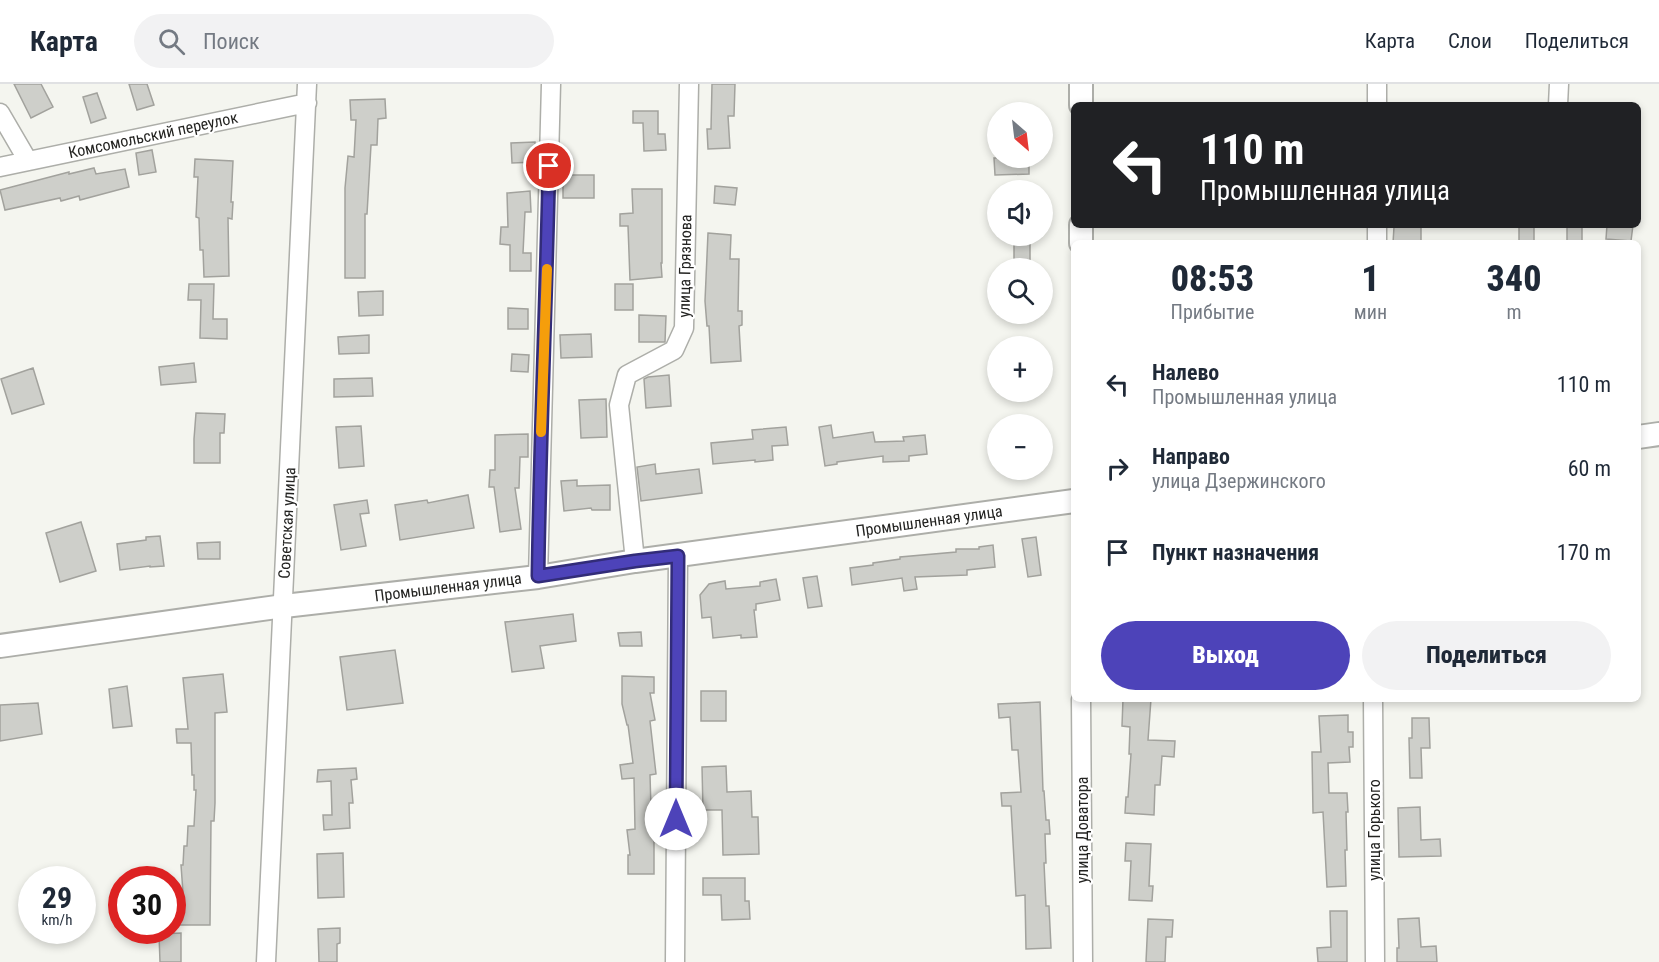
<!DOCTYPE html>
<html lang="ru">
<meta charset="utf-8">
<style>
:root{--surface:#fff;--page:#f2f2f3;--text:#1f2937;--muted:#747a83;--line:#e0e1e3;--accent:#4d43b9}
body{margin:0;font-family:"Roboto Condensed",sans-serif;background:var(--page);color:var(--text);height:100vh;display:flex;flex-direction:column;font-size:22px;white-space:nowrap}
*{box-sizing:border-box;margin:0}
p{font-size:20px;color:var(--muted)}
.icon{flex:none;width:33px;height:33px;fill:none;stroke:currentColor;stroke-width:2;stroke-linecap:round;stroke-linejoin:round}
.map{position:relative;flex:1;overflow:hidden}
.side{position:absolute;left:1071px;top:156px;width:570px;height:462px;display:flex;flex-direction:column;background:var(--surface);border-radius:9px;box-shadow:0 3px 9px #0003}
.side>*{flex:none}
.hud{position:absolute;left:1071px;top:18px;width:570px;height:126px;border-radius:9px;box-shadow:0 3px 9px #0003;background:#202124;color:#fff;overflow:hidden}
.needle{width:39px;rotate:152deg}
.fabs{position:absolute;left:987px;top:18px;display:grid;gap:12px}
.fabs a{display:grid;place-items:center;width:66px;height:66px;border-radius:50%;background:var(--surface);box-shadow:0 3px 9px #0003;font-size:30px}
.speed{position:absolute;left:18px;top:782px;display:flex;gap:12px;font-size:30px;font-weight:700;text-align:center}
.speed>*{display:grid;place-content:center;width:78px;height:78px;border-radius:50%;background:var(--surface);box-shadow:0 3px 9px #0003;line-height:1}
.speed small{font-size:15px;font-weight:400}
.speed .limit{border:9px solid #d22;background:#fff;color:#111}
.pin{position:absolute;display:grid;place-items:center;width:51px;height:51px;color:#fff;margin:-26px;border:3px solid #fff;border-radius:50%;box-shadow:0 2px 6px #0007}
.me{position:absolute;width:66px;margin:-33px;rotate:0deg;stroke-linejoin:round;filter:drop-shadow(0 0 4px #0008)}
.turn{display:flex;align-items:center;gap:21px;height:126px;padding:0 30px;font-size:27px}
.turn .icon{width:78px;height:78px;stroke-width:2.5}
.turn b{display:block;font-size:42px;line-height:51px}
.eta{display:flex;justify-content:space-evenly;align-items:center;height:102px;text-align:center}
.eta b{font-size:36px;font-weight:800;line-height:42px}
.button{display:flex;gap:12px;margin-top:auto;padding:12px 30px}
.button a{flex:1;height:69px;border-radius:36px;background:var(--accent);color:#fff;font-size:24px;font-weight:800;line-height:69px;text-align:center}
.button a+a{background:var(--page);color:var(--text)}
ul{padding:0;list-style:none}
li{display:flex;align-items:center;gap:18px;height:84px;padding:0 30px}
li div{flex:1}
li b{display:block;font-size:22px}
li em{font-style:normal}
header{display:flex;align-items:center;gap:36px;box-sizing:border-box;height:84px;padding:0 30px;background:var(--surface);border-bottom:2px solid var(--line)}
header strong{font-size:28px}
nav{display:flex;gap:33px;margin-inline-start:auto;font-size:21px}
.search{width:420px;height:54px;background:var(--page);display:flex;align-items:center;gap:15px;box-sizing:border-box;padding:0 21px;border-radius:33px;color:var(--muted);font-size:22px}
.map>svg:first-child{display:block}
.building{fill:#cecfca;stroke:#a2a29d;stroke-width:1.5}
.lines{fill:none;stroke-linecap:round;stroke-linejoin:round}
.minor-casing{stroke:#adaea9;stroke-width:21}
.major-casing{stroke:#adaea9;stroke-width:26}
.minor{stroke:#fff;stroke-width:18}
.major{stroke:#fff;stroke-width:22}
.route-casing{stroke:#322c78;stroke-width:15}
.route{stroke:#4d43b9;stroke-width:10}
.slow{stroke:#f59e0b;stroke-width:10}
.labels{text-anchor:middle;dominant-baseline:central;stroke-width:4.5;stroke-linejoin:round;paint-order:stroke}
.street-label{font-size:16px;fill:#232321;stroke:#fff}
</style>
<header>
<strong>Карта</strong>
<div class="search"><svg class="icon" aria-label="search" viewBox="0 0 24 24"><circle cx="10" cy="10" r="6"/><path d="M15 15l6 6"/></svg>Поиск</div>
<nav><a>Карта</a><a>Слои</a><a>Поделиться</a></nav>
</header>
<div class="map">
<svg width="1659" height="878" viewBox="0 0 1659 878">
<rect width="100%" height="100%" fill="#f4f5ef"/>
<path class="building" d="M14,0H41L53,23L31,34Z
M129,0H147L154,21L137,26Z
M712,0H735L734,32H728L730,64L708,65L707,45H711Z
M97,9L106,34L91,39L83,13Z
M385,15L386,34L378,35L377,61H371L367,130H365V194H345V104L348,72L354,73L356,36H351L350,16Z
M633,27H658V50H665L666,66L644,67L643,39H633Z
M535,58L536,78L512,79L511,59Z
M152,66L156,88L139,91L136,69Z
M994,74H1029V90L995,91Z
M195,75L233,77L231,118H233L232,135L228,134L229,192L204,193L203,166H200L199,134L196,133L198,93H194Z
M94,84L96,90L125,85L129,103L80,116L79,112L61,117L60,114L5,126L0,106L69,88V90Z
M563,91H594V114H563Z
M715,102L737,104L735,121L714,119Z
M632,105H662V179H661L662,193L630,196L628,142H620V130L633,129Z
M530,107L531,128H525L523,169H531V187H510V161L500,160L501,143H508L507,109Z
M1519,141H1534V159H1519Z
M1567,141H1582V158H1567Z
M1607,141H1633L1631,157L1606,155Z
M1394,143H1421V159H1393Z
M708,149L731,151L730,175H739L738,227H742V241L739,242L741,277L711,279L709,242H707L705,217Z
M1014,158H1030V183H1014Z
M189,200H214L213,235H227V255L200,254L201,216H188Z
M615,200H633V226H615Z
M383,207V231L359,232L358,208Z
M508,224L528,225V245H508Z
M639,231L666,232L665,258H639Z
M591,250L592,273L561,274L560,251Z
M369,251V269L339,270L338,253Z
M512,270L529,271L528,288L511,287Z
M194,279L196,298L161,301L159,283Z
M33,284L44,320L12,330L1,295Z
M669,291L671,322L646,324L644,295L648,293Z
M372,294L373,312L334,313V295Z
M606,315L607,353L581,354L579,316Z
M196,329L225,330L224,349H220V379H194V355Z
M831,341L833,354L873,348L875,358L904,357L903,353L925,351L927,370L909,372V377L883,378V372L837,378V380L825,382L819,343Z
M361,342L364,382L339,384L336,343Z
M786,343L788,361L772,362L773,376L755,378V376L713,380L711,359L753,355L752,346Z
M528,350V373H520L519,404H515L521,445L500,448L494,403H489L490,386H495V351Z
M655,380L656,390L699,385L702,409L641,417L637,383Z
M577,396V402L610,401V426H592L591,424L564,427L561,397Z
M468,411L474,444L400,456L395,421L427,416L428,419Z
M367,416L369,429L360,430L366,462L341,466L334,421Z
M81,438L96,487L60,498L46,449Z
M160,452L164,482L150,483V482L120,486L117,460L146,456V453Z
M1036,453L1041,491L1028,493L1022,455Z
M220,458V475H198L197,459Z
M993,461L995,483L967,486V491L915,493L917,505L904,507L902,494L852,501L850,484L873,481V479L900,475V473L956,468V465H979V463Z
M817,492L822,522L808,524L803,494Z
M776,495L780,516L756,520V526H754L757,553L741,554V551L713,554L711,533L702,534L700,511L709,500L725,497L726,505L760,502V498Z
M573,530L576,557L540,562L544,584L512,588L505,538Z
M641,548L642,562H620L618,549Z
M395,566L403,619L347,626L340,573Z
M223,590L227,628L215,629V719L214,737H211L210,841H178V822H184L181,781H183L184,762H187L188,742H194L196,706H194V691H192L191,659H177L176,645H188L183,594Z
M622,592L654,593V609H650L655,636L650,637L656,690L650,691L651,724H649L654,755V790H628V771H630L627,746L635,745L634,694L622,695L620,681L633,679L628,641H627L622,620Z
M127,602L132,642L113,644L109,605Z
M701,607H726V637H701Z
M1123,615H1151L1148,656L1175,657L1174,673L1162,672L1160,701H1155L1154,731L1125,729L1126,713H1128L1131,670H1129L1130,643L1122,642Z
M1040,618L1043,707H1044L1046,736H1049L1050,750H1045L1046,779H1044L1046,822H1049L1051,864L1026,865L1025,811L1016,812L1011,722H1002L1001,709L1021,708L1018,666H1012L1010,633L999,634L998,620Z
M38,619L42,650L0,657V621Z
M1348,631V648H1353V663H1349L1350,678L1328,679L1329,709H1347L1348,728H1346L1347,766H1345L1346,802L1327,803L1323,728L1313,729L1312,668H1321L1319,632Z
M1412,634H1429L1430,664H1421L1422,694H1410L1409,654H1412Z
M726,682L727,708L751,707L752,733H758L759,770L723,771L722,726H703L702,683Z
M356,684L357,695L351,696L353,719H349L350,744L324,746L323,731H332L331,697L317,698L318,686Z
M1420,723L1421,756L1440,755L1441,772L1399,773L1398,724Z
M1126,759L1151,760L1149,802H1153L1152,817L1129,816L1131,777H1125Z
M343,769L344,813L318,814L317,770Z
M703,794H745V817H749L750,835L722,836L721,811H703Z
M1330,827H1347V878H1318L1317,864L1331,863Z
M1419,834L1421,863L1436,862L1437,878H1397V864H1399L1398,835Z
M1148,835L1173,836L1172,853H1166L1165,878H1146Z
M340,844V859L337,860V878H319L318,845Z
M181,849V878H160L159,850Z"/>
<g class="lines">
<defs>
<path id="minor" d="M1377,21V0
M1558,21L1559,0
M0,29L28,77
M0,83L307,19
M1377,159V141
M635,477L619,321L627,291L674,266L684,244L689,0
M538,493L551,0
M1081,615L1083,878
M1373,615L1375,878
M266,878L307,0
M675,878L678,472"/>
<path id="major" d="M1081,21V0
M1081,159V141
M1638,353L1659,350
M0,562L284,522L538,493L635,477L1074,417"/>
</defs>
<use href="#minor" class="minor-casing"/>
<use href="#major" class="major-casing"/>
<use href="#minor" class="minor"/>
<use href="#major" class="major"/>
</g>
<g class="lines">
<defs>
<path id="route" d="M549,82C546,219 540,355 538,492L635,477L678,472L676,735"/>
</defs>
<use href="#route" class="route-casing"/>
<use href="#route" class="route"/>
<path class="slow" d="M541,348L547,185"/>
</g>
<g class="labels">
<g class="street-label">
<text transform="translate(153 51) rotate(-12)">Комсомольский переулок</text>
<text transform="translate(685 182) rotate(-89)">улица Грязнова</text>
<text transform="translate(929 437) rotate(-8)">Промышленная улица</text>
<text transform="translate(287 439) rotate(-87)">Советская улица</text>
<text transform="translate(448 503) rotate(-7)">Промышленная улица</text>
<text transform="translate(1082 746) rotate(-90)">улица Доватора</text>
<text transform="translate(1374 746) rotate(-90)">улица Горького</text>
</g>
</g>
</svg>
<div class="fabs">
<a><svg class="needle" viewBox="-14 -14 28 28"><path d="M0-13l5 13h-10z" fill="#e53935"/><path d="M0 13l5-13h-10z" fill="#747a83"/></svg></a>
<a><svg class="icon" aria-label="sound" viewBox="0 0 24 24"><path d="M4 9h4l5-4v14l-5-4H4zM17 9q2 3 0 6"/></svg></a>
<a><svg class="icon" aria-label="search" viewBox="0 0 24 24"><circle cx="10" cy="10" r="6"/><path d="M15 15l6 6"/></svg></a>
<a>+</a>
<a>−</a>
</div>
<div class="speed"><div>29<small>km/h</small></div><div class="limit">30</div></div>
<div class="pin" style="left:549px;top:82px;background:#d93025"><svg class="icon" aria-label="arrive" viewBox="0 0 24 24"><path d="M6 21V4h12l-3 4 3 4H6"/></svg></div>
<svg class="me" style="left:676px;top:735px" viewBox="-20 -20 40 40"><circle r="19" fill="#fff"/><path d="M0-13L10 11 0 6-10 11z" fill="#4d43b9"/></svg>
<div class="hud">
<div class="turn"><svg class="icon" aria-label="left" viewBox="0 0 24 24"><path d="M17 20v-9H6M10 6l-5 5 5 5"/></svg><div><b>110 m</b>Промышленная улица</div></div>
</div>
<section class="side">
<div class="eta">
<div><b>08:53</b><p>Прибытие</p></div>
<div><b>1</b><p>мин</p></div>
<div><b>340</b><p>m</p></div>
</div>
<ul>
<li><svg class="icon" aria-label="left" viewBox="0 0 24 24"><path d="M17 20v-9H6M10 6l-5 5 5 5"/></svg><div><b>Налево</b><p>Промышленная улица</p></div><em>110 m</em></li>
<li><svg class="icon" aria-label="right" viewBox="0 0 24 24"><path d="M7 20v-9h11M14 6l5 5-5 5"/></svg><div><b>Направо</b><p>улица Дзержинского</p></div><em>60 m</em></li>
<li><svg class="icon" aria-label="arrive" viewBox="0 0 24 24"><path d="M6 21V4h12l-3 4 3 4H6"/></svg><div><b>Пункт назначения</b></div><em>170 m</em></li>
</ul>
<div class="button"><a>Выход</a><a>Поделиться</a></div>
</section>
</div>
